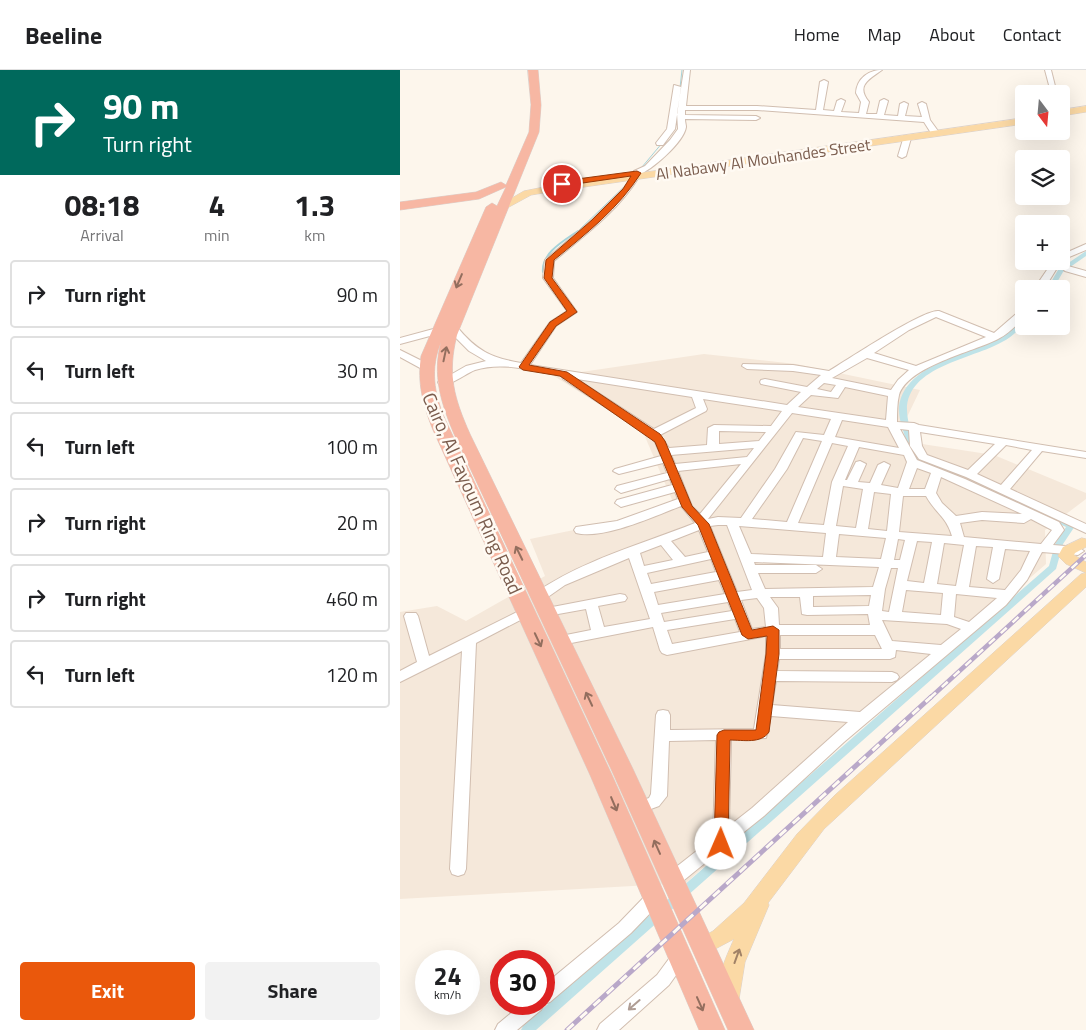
<!DOCTYPE html>
<meta charset="utf-8">
<style>
:root{--surface:#fff;--page:#f2f2f2;--text:#202124;--muted:#757577;--line:#e0e0e0;--accent:#ea580c}
body{margin:0;font-family:"Titillium Web",sans-serif;background:var(--page);color:var(--text);height:100vh;display:flex;flex-direction:column;font-size:19px;white-space:nowrap}
*{box-sizing:border-box;margin:0}
p{font-size:16px;color:var(--muted)}
.icon{flex:none;width:28px;height:28px;fill:none;stroke:currentColor;stroke-width:2;stroke-linecap:round;stroke-linejoin:round}
.map{position:relative;flex:1;overflow:hidden}
.drawer{display:flex;flex-direction:column;background:var(--surface);width:400px}
.drawer>*{flex:none}
.guide{background:#00695c;color:#fff;overflow:hidden}
.needle{width:32px;rotate:164deg}
.tools{position:absolute;left:615px;top:15px;display:grid;gap:10px}
.tools a{display:grid;place-items:center;width:55px;height:55px;border-radius:5px;background:var(--surface);box-shadow:0 5px 20px #0002;font-size:25px}
.speed{position:absolute;left:15px;top:880px;display:flex;gap:10px;font-size:25px;font-weight:700;text-align:center}
.speed>*{display:grid;place-content:center;width:65px;height:65px;border-radius:50%;background:var(--surface);box-shadow:0 5px 20px #0002;line-height:1}
.speed small{font-size:12px;font-weight:400}
.speed .limit{border:8px solid #d22;background:#fff;color:#111}
.pin{position:absolute;display:grid;place-items:center;width:42px;height:42px;color:#fff;margin:-21px;border:2px solid #fff;border-radius:50%;box-shadow:0 1px 5px #0007}
.me{position:absolute;width:55px;margin:-28px;rotate:1deg;stroke-linejoin:round;filter:drop-shadow(0 0 4px #0008)}
.turn{display:flex;align-items:center;gap:18px;height:105px;padding:0 20px;font-size:22px}
.turn .icon{width:65px;height:65px;stroke-width:2.5}
.turn b{display:block;font-size:35px;line-height:42px}
.eta{display:flex;justify-content:space-evenly;align-items:center;height:85px;text-align:center}
.eta b{font-size:30px;font-weight:700;line-height:35px}
.button{display:flex;gap:10px;margin-top:auto;padding:10px 20px}
.button a{flex:1;height:58px;border-radius:5px;background:var(--accent);color:#fff;font-size:20px;font-weight:700;line-height:58px;text-align:center}
.button a+a{background:var(--page);color:var(--text)}
ul{padding:0;list-style:none}
li{display:flex;align-items:center;gap:15px;height:68px;margin:0 10px 8px;padding:0 10px;border:2px solid var(--line);border-radius:5px}
li div{flex:1}
li b{display:block;font-size:19px}
li em{font-style:normal}
header{display:flex;align-items:center;gap:30px;box-sizing:border-box;height:70px;padding:0 25px;background:var(--surface);border-bottom:1px solid var(--line)}
header strong{font-size:24px}
nav{display:flex;gap:28px;margin-inline-start:auto;font-size:18px}
main{display:flex;flex:1;min-height:0}
.map>svg:first-child{display:block}
.residential{fill:#f5e8da}
.lines{fill:none;stroke-linecap:round;stroke-linejoin:round}
.stream-far1{stroke:#a5d3da;stroke-width:1}
.stream{stroke:#a5d3da;stroke-width:2}
.canal{fill:#bfe3e8;fill-rule:evenodd}
.minor-casing{stroke:#d1beb0;stroke-width:2}
.major-casing{stroke:#dad1cd;stroke-width:1}
.highway-casing{stroke:#dad1cd;stroke-width:1}
.minor{fill:#fff;fill-rule:evenodd}
.major{fill:#fbd9a5;fill-rule:evenodd}
.highway{fill:#f7b7a3;fill-rule:evenodd}
.rail-far1-casing{stroke:#b9a8c9;stroke-width:4.5}
.rail-casing{stroke:#b9a8c9;stroke-width:5}
.rail-far1{stroke:#fffaf3;stroke-width:2.5;stroke-dasharray:8;stroke-linecap:butt}
.rail{stroke:#fffaf3;stroke-width:3;stroke-dasharray:9;stroke-linecap:butt}
.oneway{stroke:#936e5e}
.oneway2{stroke:#a18267}
.oneway3{stroke:#af9d94}
.route{fill:#ea580c;stroke:#983908}
.labels{text-anchor:middle;dominant-baseline:central;stroke-width:5;stroke-linejoin:round;paint-order:stroke}
.far-street-label{font-size:16px;fill:#7a5c4d;stroke:#fffaf3}
.street-label{font-size:19px;fill:#7a5c4d;stroke:#fffaf3}
</style>
<header>
<strong>Beeline</strong>
<nav><a>Home</a><a>Map</a><a>About</a><a>Contact</a></nav>
</header>
<main>
<section class="drawer">
<div class="guide">
<div class="turn"><svg class="icon" aria-label="right" viewBox="0 0 24 24"><path d="M7 20v-9h11M14 6l5 5-5 5"/></svg><div><b>90 m</b>Turn right</div></div>
</div>
<div class="eta">
<div><b>08:18</b><p>Arrival</p></div>
<div><b>4</b><p>min</p></div>
<div><b>1.3</b><p>km</p></div>
</div>
<ul>
<li><svg class="icon" aria-label="right" viewBox="0 0 24 24"><path d="M7 20v-9h11M14 6l5 5-5 5"/></svg><div><b>Turn right</b></div><em>90 m</em></li>
<li><svg class="icon" aria-label="left" viewBox="0 0 24 24"><path d="M17 20v-9H6M10 6l-5 5 5 5"/></svg><div><b>Turn left</b></div><em>30 m</em></li>
<li><svg class="icon" aria-label="left" viewBox="0 0 24 24"><path d="M17 20v-9H6M10 6l-5 5 5 5"/></svg><div><b>Turn left</b></div><em>100 m</em></li>
<li><svg class="icon" aria-label="right" viewBox="0 0 24 24"><path d="M7 20v-9h11M14 6l5 5-5 5"/></svg><div><b>Turn right</b></div><em>20 m</em></li>
<li><svg class="icon" aria-label="right" viewBox="0 0 24 24"><path d="M7 20v-9h11M14 6l5 5-5 5"/></svg><div><b>Turn right</b></div><em>460 m</em></li>
<li><svg class="icon" aria-label="left" viewBox="0 0 24 24"><path d="M17 20v-9H6M10 6l-5 5 5 5"/></svg><div><b>Turn left</b></div><em>120 m</em></li>
</ul>
<div class="button"><a>Exit</a><a>Share</a></div>
</section>
<div class="map">
<svg width="686" height="960" viewBox="0 0 686 960">
<rect width="100%" height="100%" fill="#fdf6ec"/>
<path class="residential" d="M304,284L396,294L520,320L496,370L594,385L686,423V429L645,460L646,494L507,615L286,813L0,829V542L37,536L66,551L145,506L130,469L276,439L243,362L154,306Z"/>
<g class="lines">
<path class="stream-far1" d="M280,18L282,0
M242,97L263,72
M177,162L228,113"/>
<path class="stream" d="M143,202C141,183 165,170 178,161"/>
<path class="canal" d="M686,181V186L663,202L653,219H647L658,200Z
M624,251V256C617,261 610,268 602,272C573,289 507,296 507,340C507,355 515,370 519,385L532,391L528,393L512,388C510,382 508,376 506,370C503,360 499,350 499,340C500,300 555,287 585,275C599,269 610,257 624,251Z
M618,428L674,454L675,456L663,474L656,499L136,960H121L123,956L649,496L655,474L666,457L615,433L614,431Z"/>
<defs>
<path id="minor" d="M284,0H290L286,36H357L416,40L420,12L424,10L428,12L423,40L434,41L437,31L441,29L445,31L441,42L459,43L461,32L456,23C457,8 469,0 482,0C470,9 455,15 469,32L466,44H477L480,31L484,29L488,31L484,45L498,46L500,34L504,32L508,34L505,46L522,47L518,34L522,32L526,34L530,50L538,61L531,63L524,52L357,40H285V45L356,46L360,48L356,50L285,49C285,52 286,55 286,57C284,72 251,101 238,105L239,107C218,141 185,165 154,191L153,208L177,242L156,256L130,295L387,335L401,322L361,314L360,312L361,310L365,309L407,317L421,305L393,301L347,299L342,296L343,294L393,295L429,301C447,290 525,238 539,241L594,263L624,237V247C616,256 608,264 598,269C573,282 508,296 499,325C497,333 497,343 497,352L514,353L519,355L686,382V388L642,381L610,419L686,454V463L566,407L519,389L510,376L509,360L500,359L517,390L565,409L659,452L664,460L653,475L678,477L684,481L678,485L642,482L627,510L606,535L444,672L364,746L329,774L327,779L321,780L278,815L272,817L266,815L264,810L266,805L313,768L316,670L269,671L267,726L259,736L240,743L235,741L232,737L235,733L249,728L251,724L256,645L258,641L263,640L268,641L270,645V660L354,659L366,584V566L267,585L262,583L260,580L253,557L161,575L156,573L154,570L156,567L191,560L186,539L147,546L142,545L140,542L142,539L220,524L225,525L227,528L225,531L198,536L204,557L250,549L229,488L165,515L145,529H135L133,526L135,523C183,490 242,474 295,453L281,436C255,446 203,470 176,463L174,460L176,457L217,451L278,429L275,422L221,437L215,433L217,430L272,415L270,409L221,423L215,419L217,416L267,403L263,393L219,404L213,401L215,399L261,386L255,372L249,366L163,309L162,306C133,301 103,291 75,300C64,304 51,317 39,314L38,312L66,296L86,291L69,281L49,261V257H57C76,280 91,288 121,293L150,252L167,241L143,208L145,190L192,150L223,119L234,105V101L245,96L270,70L278,59L277,43ZM536,247L586,267L516,296L474,283L509,260ZM467,288L509,300L498,310L491,320L432,308ZM177,309L292,327L296,338L254,359ZM424,313L436,315L431,322L417,319ZM445,317L488,326L486,350L398,337L411,325L438,328ZM303,329L382,341L371,356L314,355L308,358L307,375L269,378L260,365L306,341L307,339ZM392,343L431,349L424,365L396,362L375,399L341,448L318,447L308,449ZM442,350L488,357L499,378L435,367ZM319,361L366,362L359,371L319,374ZM520,362L595,374L568,400L527,385L522,376ZM403,368L422,371L387,452L352,449L387,399ZM432,373L448,376L432,412L424,455L398,453ZM606,375L632,380L601,415L577,404ZM459,377L504,385L507,392L498,418L481,415L490,395L484,392L478,395L470,413L458,412L466,394L460,391L456,392L447,410H445ZM354,378L347,387L275,394L271,385ZM341,394L300,444L292,436L278,401ZM517,398L531,403L525,419H509ZM541,407L622,444L582,442L556,446L542,433L536,423ZM443,416L463,419L456,458L436,456ZM474,422L491,424L487,461L468,459ZM503,426H526C536,444 546,446 552,466L499,462ZM631,449L652,460L641,474L564,467L560,453L582,450L624,453ZM318,455H327L352,520L337,522L310,456ZM339,456L426,463L423,487L351,484ZM299,460L308,482L285,487L271,471ZM439,464L486,468L481,489L436,487ZM498,469L505,470L500,490H494ZM517,471L532,472L524,513L507,511ZM544,473L564,475L556,516L537,514ZM261,475L273,490L244,496L240,483ZM576,476L593,477L587,509L593,513L599,509L605,479L630,481L621,500L605,520L569,517ZM311,489L316,502L251,514L247,503ZM354,492L479,497L473,517L365,519L358,503H416L422,499L416,495H355ZM491,498H498L489,542L482,541L485,519ZM319,510L325,524L258,535L254,522ZM506,520L543,523L541,545L502,542ZM556,524L597,528L569,552L554,547ZM471,525L469,536L413,537V526ZM370,527H400L402,544L407,545L468,544L470,555H379L378,538ZM357,528L364,538L366,557L352,559L341,530ZM328,532L332,541L264,552L261,543ZM335,549L340,562L272,574L267,560ZM482,550L547,554L561,559L541,575L492,571ZM380,565H475L482,579H380ZM496,580L531,584L460,642L372,635L376,611L492,612L497,610L499,607L497,604L492,602L377,601L379,589H490L495,587ZM371,646L448,652L352,738L329,756L331,670L366,668Z
M645,0H651L655,16L649,15Z
M274,15L281,17L275,59L263,75H257L256,73L267,59Z
M504,66L511,68L506,86L502,88L498,86Z
M686,174V180L662,190L644,219H634L653,191H661V185Z
M668,196L686,201V207L665,201L663,199Z
M37,258L42,261L41,263L0,274V268Z
M0,280L30,295L31,297L26,300L22,299L0,287Z
M125,538L130,539L132,542L130,545L76,573L66,799L64,804L58,806L52,804L50,799L62,581L0,612V601L17,592L4,546L6,543H16L18,546L29,586Z
M254,821L260,823L262,828L260,833L231,863L150,932L144,934L141,940L117,960H95L98,954L122,934H144V915L219,853L248,823Z
M280,880L286,882L289,887L269,915L219,960H197L200,954L257,905L274,882Z"/>
<path id="major" d="M686,36V42L661,46V40Z
M624,48V54L149,122L131,125L109,137H101L100,135L124,121L149,116Z
M682,468L686,469V477L675,483L674,485L686,492V503L666,494L658,486L663,477Z
M686,503V517L424,759L368,833L369,835L345,892L339,929L336,936L328,939L320,936C312,917 326,887 334,869L302,886L295,883L292,877L295,871L313,861L344,833L397,764L435,725L681,504Z"/>
<path id="highway" d="M128,0H138L141,35L139,62L57,265C47,304 54,328 70,364L233,699L354,960H328L211,699L54,364C41,333 32,305 41,272C30,299 34,323 45,349L212,705L325,960H299L190,705L33,360C23,335 17,313 21,286L86,137L92,133L97,136L106,117L79,129L0,140V132L76,122L101,112L106,115L129,62L131,35Z"/>
</defs>
<use href="#minor" class="minor-casing"/>
<use href="#major" class="major-casing"/>
<use href="#highway" class="highway-casing"/>
<use href="#minor" class="minor"/>
<use href="#major" class="major"/>
<use href="#highway" class="highway"/>
<defs>
<path id="rail-far1" d="M530,628L686,485"/>
<path id="rail" d="M167,960L531,627"/>
</defs>
<use href="#rail-far1" class="rail-far1-casing"/>
<use href="#rail" class="rail-casing"/>
<use href="#rail-far1" class="rail-far1"/>
<use href="#rail" class="rail"/>
</g>
<defs><path id="oneway-shaft" d="M-6 0H5M1.5-3L5.5 0L1.5 3" fill="none" stroke-width="1.6" stroke-linecap="round" stroke-linejoin="round" transform="scale(1.25)"/></defs>
<g class="oneway">
<use href="#oneway-shaft" transform="translate(59 211) rotate(113)"/>
<use href="#oneway-shaft" transform="translate(45 284) rotate(-78)"/>
<use href="#oneway-shaft" transform="translate(119 483) rotate(-116)"/>
<use href="#oneway-shaft" transform="translate(138 570) rotate(65)"/>
<use href="#oneway-shaft" transform="translate(189 629) rotate(-115)"/>
<use href="#oneway-shaft" transform="translate(214 734) rotate(67)"/>
<use href="#oneway-shaft" transform="translate(257 777) rotate(-114)"/>
<use href="#oneway-shaft" transform="translate(300 934) rotate(66)"/>
</g>
<use class="oneway2" href="#oneway-shaft" transform="translate(337 886) rotate(-70)"/>
<use class="oneway3" href="#oneway-shaft" transform="translate(234 935) rotate(139)"/>
<path class="route" d="M237,101L241,103C219,138 186,164 154,190L152,208L177,242L156,256L129,295L167,302L260,364L265,371L292,436L309,454L352,560L373,556L379,560V584L369,662C361,674 343,670 330,670L328,774L326,778L321,779L316,778L314,774L317,665L319,662L324,660H356L366,584L367,566L348,569L342,565L298,455L282,437L255,372L160,306L123,300L119,297L150,252L167,241L144,208L146,190L192,150L223,119L231,106L162,116L159,114L162,111Z"/>
<g class="labels">
<g class="far-street-label">
<text transform="translate(363 89) rotate(-8)">Al Nabawy Al Mouhandes Street</text>
</g>
<g class="street-label">
<text transform="translate(73 423) rotate(66)">Cairo, Al Fayoum Ring Road</text>
</g>
</g>
</svg>
<div class="tools">
<a><svg class="needle" viewBox="-14 -14 28 28"><path d="M0-13l5 13h-10z" fill="#e53935"/><path d="M0 13l5-13h-10z" fill="#757577"/></svg></a>
<a><svg class="icon" aria-label="layers" viewBox="0 0 24 24"><path d="M12 4l9 5-9 5-9-5zM3 14l9 5 9-5"/></svg></a>
<a>+</a>
<a>−</a>
</div>
<div class="speed"><div>24<small>km/h</small></div><div class="limit">30</div></div>
<div class="pin" style="left:162px;top:114px;background:#d93025"><svg class="icon" aria-label="arrive" viewBox="0 0 24 24"><path d="M6 21V4h12l-3 4 3 4H6"/></svg></div>
<svg class="me" style="left:321px;top:774px" viewBox="-20 -20 40 40"><circle r="19" fill="#fff"/><path d="M0-13L10 11 0 6-10 11z" fill="#ea580c"/></svg>
</div>
</main>
